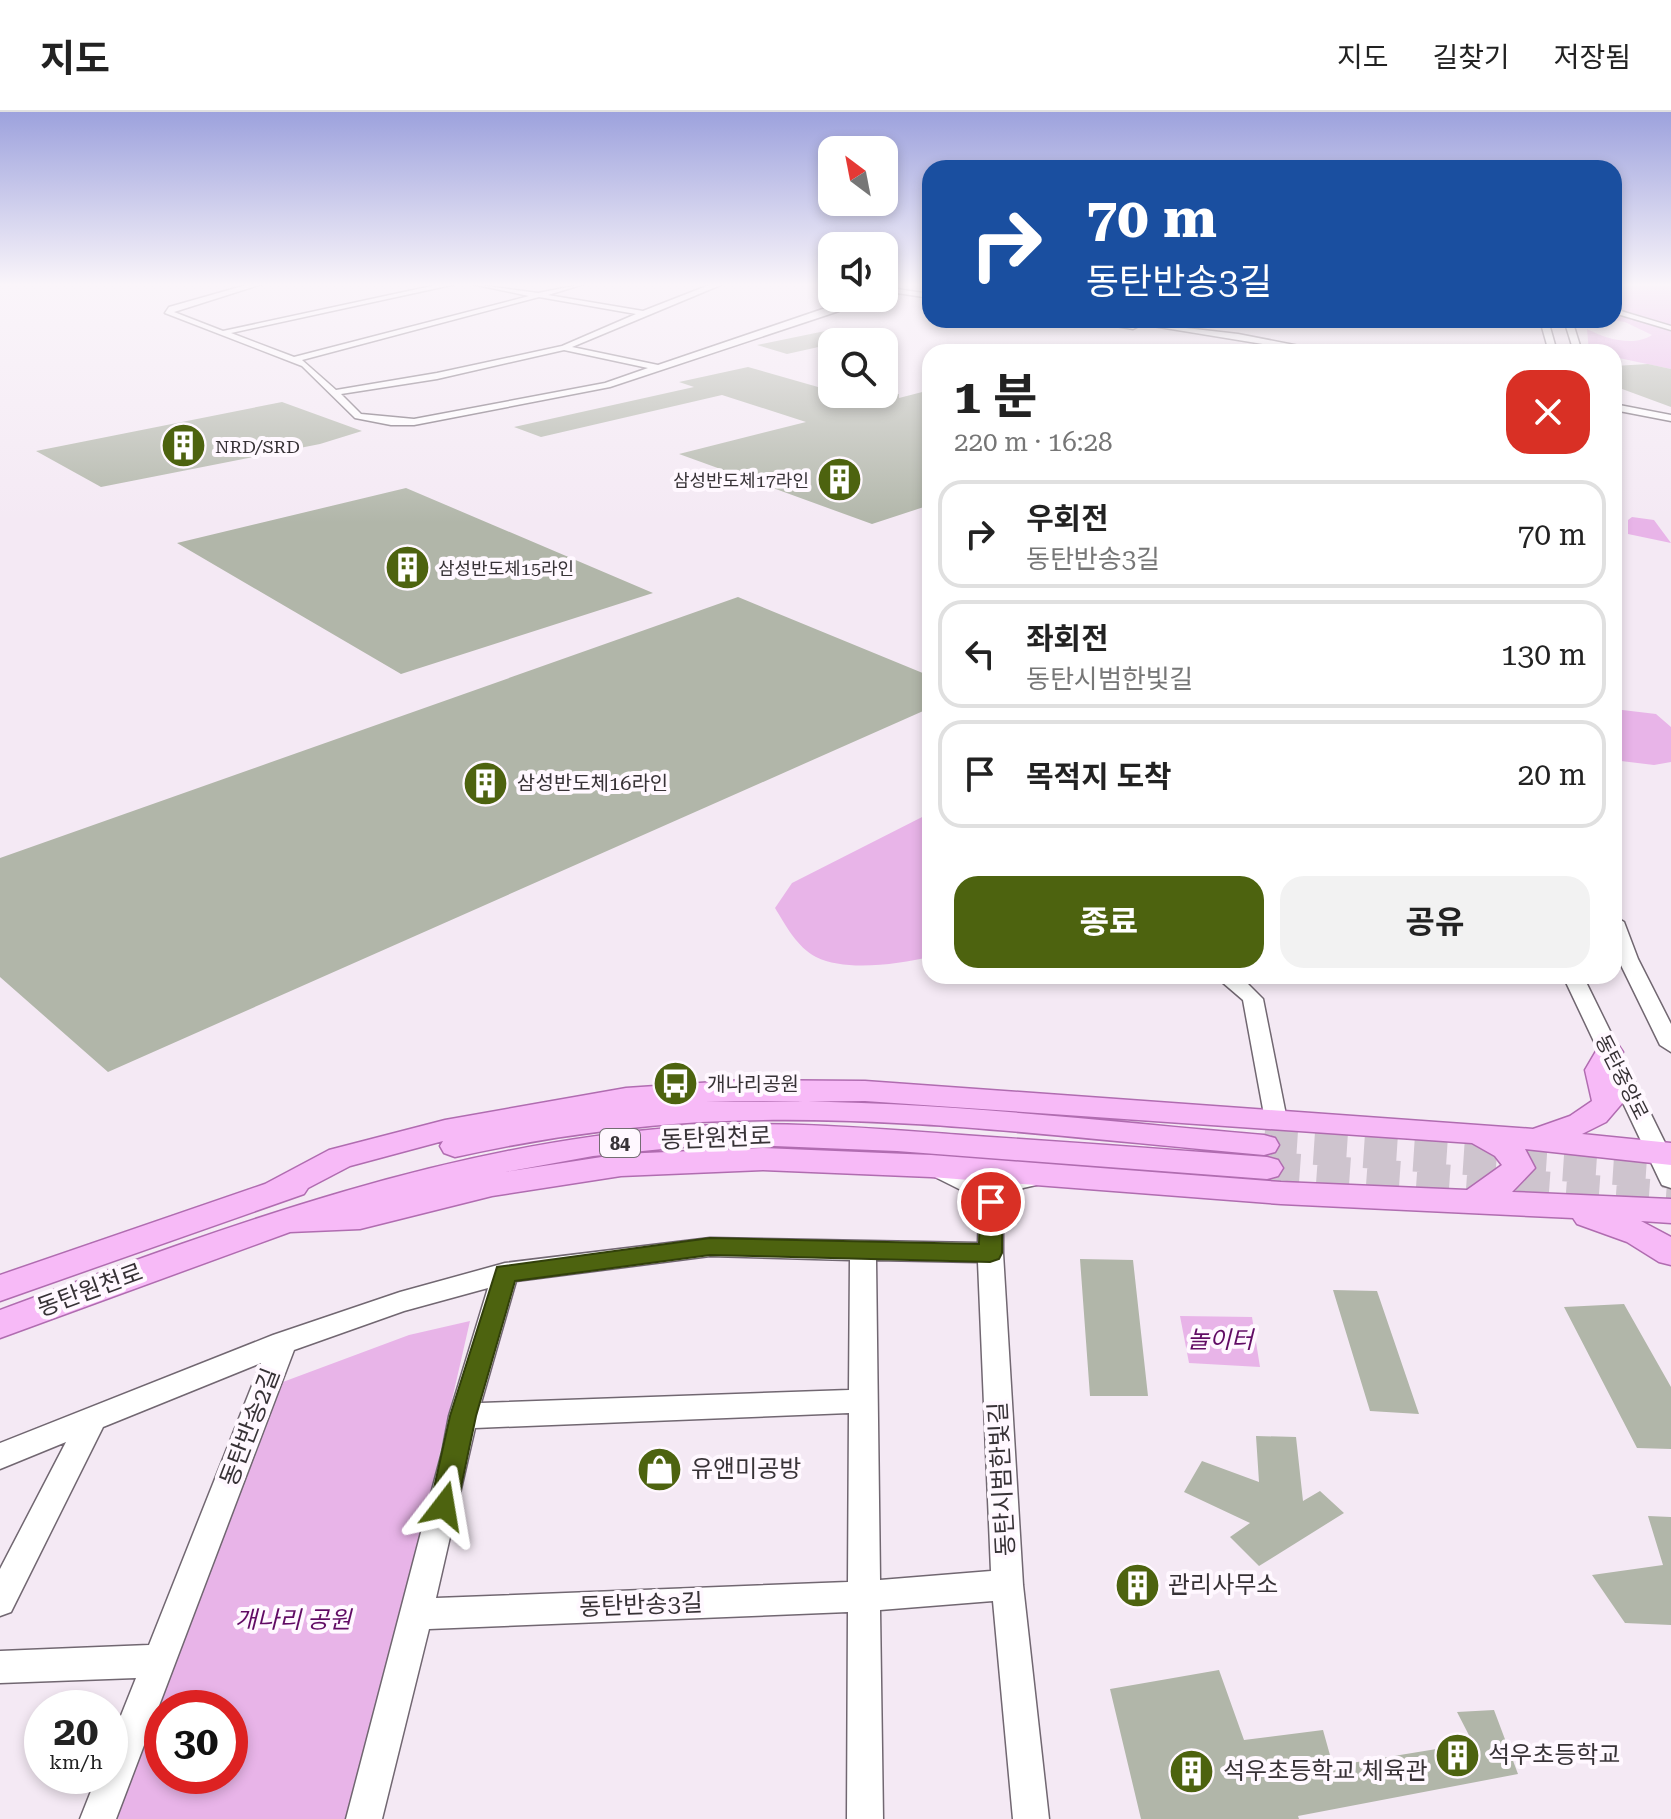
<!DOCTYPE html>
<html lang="ko">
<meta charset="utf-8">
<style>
:root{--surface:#fff;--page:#f2f2f2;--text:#222;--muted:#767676;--line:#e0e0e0;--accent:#4d630f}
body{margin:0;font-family:"Roboto Serif","Noto Sans KR",serif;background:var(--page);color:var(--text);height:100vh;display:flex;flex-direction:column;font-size:30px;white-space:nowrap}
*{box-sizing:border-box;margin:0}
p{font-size:26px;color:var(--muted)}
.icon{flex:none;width:44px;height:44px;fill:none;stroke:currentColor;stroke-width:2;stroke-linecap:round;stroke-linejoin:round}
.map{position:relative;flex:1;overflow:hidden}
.sheet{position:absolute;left:922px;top:232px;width:700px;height:640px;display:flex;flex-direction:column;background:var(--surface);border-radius:24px;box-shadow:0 4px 12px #0003}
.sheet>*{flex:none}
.top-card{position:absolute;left:922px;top:48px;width:700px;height:168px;border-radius:24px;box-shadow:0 4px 12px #0003;background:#1a4fa0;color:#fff;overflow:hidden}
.needle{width:52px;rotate:328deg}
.buttons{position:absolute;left:818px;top:24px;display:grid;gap:16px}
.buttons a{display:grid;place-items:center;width:80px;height:80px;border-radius:16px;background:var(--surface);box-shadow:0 4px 12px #0003;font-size:40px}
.speed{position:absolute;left:24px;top:1578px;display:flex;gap:16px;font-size:40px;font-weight:700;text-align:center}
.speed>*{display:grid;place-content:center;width:104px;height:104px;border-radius:50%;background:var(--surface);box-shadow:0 4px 12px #0003;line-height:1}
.speed small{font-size:20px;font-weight:400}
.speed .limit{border:12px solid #d22;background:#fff;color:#111}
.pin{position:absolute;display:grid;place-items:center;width:68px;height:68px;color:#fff;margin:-34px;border:4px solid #fff;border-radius:50%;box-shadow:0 2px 8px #0007}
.me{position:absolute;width:88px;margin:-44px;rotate:14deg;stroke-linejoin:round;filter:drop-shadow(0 0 6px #0008)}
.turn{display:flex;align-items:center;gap:28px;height:168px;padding:0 32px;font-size:36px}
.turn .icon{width:104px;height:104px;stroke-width:2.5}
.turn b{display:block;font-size:56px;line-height:68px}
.round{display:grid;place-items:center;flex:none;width:84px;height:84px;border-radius:24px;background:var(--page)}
.summary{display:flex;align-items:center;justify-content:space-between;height:136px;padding:0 32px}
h1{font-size:48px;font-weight:700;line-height:60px}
.primary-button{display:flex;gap:16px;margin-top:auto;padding:16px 32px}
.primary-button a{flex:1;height:92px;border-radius:24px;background:var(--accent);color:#fff;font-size:32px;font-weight:700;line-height:92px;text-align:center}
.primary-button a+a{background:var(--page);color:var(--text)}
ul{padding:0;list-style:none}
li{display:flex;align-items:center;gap:24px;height:108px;margin:0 16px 12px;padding:0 16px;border:4px solid var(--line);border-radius:24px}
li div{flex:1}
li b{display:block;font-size:30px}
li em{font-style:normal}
header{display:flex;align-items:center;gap:48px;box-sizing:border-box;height:112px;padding:0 40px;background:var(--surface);border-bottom:2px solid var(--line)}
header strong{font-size:38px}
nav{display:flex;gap:44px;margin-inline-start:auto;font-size:28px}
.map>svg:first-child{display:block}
.green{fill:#e8b4e8;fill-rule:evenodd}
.building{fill:#b1b6a9}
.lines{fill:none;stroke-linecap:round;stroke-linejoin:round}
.major-tunnel{stroke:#cec4ce;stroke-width:33;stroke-dasharray:33 17;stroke-linecap:butt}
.minor-casing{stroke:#716771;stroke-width:3}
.major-casing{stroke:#b06cb0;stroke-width:3}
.minor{fill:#fff;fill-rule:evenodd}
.major{fill:#f7baf7;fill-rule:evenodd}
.route{fill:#4d630f;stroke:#32400a;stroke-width:2}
.labels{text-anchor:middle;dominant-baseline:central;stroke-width:8;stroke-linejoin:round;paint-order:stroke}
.far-poi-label{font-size:18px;fill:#373236;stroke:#fff8ff;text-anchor:start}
.shield{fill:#fff8ff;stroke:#736d72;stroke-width:2}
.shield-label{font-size:18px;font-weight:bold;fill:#373236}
.poi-label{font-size:20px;fill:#373236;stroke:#fff8ff;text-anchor:start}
.street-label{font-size:20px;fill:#373236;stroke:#fff8ff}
.near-street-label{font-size:24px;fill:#373236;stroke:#fff8ff}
.near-park-label{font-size:24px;font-style:italic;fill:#610b64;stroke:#fff8ff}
.near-poi-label{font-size:24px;fill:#373236;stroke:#fff8ff;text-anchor:start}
</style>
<header>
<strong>지도</strong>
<nav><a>지도</a><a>길찾기</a><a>저장됨</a></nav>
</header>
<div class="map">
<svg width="1671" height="1707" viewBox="0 0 1671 1707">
<rect width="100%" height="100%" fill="#f4e9f4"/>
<path class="green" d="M1614,172H1671V257L1614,245V240H1589L1587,217C1606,227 1634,235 1652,223L1625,210L1611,208H1614Z
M1632,405L1654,408L1671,431L1628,422V408Z
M1614,597L1656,602L1671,615V650L1654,653L1621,649L1614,633Z
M930,701V845C898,852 846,860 816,845C797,835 786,814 775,796L792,771Z
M1180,1204L1252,1205L1260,1255L1189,1251Z
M470,1209L356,1707H109L256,1280L409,1223ZM162,1596H230V1664H162Z"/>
<path class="building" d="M830,218L832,232L787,242L757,233Z
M1648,252L1671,257V295L1614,274V254Z
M748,255L832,279V282H899V286L930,278V393L872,412L679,342L806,310L722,283L541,325L514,315L694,275L679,270Z
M282,290L362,319L320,332L101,375L36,339Z
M406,376L653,481L401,562L177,431Z
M738,485L930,564V596L108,960L0,865V746Z
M1080,1147L1133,1148L1148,1284H1090Z
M1333,1178L1377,1179L1419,1302L1370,1299Z
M1624,1192L1671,1275V1337L1637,1336L1564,1195Z
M1256,1324L1296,1325L1303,1389L1320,1379L1344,1401L1259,1454L1230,1425L1250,1411L1184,1380L1202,1349L1259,1370Z
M1648,1404L1671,1405V1513L1625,1511L1592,1463L1663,1453Z
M1142,1459L1149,1470L1144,1482L1137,1485L1128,1478L1124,1465Z
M1219,1558L1244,1628L1323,1618L1333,1654L1473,1631L1457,1600L1494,1598L1518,1662L1298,1704L1299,1707H1141L1110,1577Z"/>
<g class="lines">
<path class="major-tunnel" d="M1264,1033L1671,1060
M1267,1056L1671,1085"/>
<defs>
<path id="minor" d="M250,172H262L174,200L223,219L441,172H456L231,221L294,245L529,184L472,172L538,181L584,172L548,183L643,199L712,172H723L572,235L658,253L855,186H865L839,199L610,275L414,313H391L355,306L302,254L165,201L169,195ZM539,185L636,202L562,234L437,261L336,278L302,248ZM564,238L648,256L605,271L414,307L361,302L341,282L437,267Z
M884,175L930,182V186L884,179Z
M1614,197L1671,214V218L1614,201Z
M1081,208H1101L1137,215L1133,217Z
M1116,208L1238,222L1330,240H1312Z
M1540,208H1548L1557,240H1549Z
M1564,208H1572L1582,240H1574Z
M1614,292L1671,303V309L1614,298Z
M1614,804L1624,810L1638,847L1671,912V940L1660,933L1618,847L1614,836Z
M1215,864H1240L1263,887L1287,1008L1284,1013H1268L1265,1008L1243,888Z
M1563,864H1583L1671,1043V1076L1662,1073L1659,1067Z
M941,1050L981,1067L991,1076C1007,1064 1024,1053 1045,1059L1048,1065L1045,1071L1023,1076L1003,1093V1141L1023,1473L1049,1707H1013L993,1489L880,1498L883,1707H847L848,1500L429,1517L382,1707H346L442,1340L449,1304L488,1176L404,1199L294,1238L116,1707H80L97,1664H110V1631L136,1566L0,1571V1539L149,1533L261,1251L103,1315L11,1500L0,1504V1457L66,1330L0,1357V1331L273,1223L400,1180L505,1151L710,1126L978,1131L979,1093L963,1079L933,1064L929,1058L933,1052ZM710,1144L850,1148L849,1278L481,1291L516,1169ZM876,1148L978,1150L991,1459L880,1468ZM849,1301L848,1470L436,1486L475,1316Z"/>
<path id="major" d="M1609,931L1619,934L1623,940L1613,958L1624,989L1606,1010L1582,1022L1671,1031V1053L1525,1037L1535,1056L1512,1080L1671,1087V1111L1641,1109L1671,1125V1153L1659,1150L1627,1130L1577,1112L1573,1106L1281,1092L931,1065L763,1058L621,1064L492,1084L360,1117L290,1120L0,1226V1198C222,1116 444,1032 682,1015C775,1008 869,1016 962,1023C1064,1030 1165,1037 1267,1045L1278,1048L1283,1056L1278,1064L1267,1067L897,1039L753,1033L682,1035L593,1044L505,1060L621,1042L763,1036L931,1043L1281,1070L1467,1078L1502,1053L1495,1044L1472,1031L865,989L705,990C892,984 1078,1007 1264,1023L1275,1026L1279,1033L1275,1040L1264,1043C1078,1027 888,1000 701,1010C618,1015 536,1027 455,1045L444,1041L440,1034L443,1029L350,1054L308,1076L304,1082L0,1189V1163L265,1072L329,1038L445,1008L626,976L744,968L865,969L1533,1017L1570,1004L1592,989L1585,958L1599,934Z"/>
</defs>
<use href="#minor" class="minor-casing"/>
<use href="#major" class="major-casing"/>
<use href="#minor" class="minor"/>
<use href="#major" class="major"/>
</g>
<linearGradient id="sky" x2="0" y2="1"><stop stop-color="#9da2dd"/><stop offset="0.42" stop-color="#faf5fa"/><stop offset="1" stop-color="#faf5fa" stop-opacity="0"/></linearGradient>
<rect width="1671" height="411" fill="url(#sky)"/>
<path class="route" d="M991,1082L999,1084L1002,1090V1141L999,1147L990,1150L710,1143L515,1169L476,1304L457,1394L453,1402L444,1406L434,1402L430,1394L450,1304L497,1155L710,1126L979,1132L980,1090L983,1084Z"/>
<defs>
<symbol id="building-disc" viewBox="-11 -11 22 22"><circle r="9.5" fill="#4d630f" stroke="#fff8ff"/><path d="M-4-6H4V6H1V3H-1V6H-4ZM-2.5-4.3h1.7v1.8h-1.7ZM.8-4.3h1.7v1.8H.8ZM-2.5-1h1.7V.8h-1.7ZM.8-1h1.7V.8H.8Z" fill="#fff"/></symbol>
<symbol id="bus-disc" viewBox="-11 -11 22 22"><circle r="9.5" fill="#4d630f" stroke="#fff8ff"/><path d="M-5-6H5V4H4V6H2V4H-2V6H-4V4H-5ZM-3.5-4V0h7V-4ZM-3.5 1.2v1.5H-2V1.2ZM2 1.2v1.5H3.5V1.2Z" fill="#fff"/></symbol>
<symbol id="shop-disc" viewBox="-11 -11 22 22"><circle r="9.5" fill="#4d630f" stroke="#fff8ff"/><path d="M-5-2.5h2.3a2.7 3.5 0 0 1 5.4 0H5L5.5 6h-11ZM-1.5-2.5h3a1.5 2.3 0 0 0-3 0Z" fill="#fff"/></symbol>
</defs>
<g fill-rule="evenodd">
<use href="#building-disc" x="158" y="308" width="51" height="51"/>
<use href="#building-disc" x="814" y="342" width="51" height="51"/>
<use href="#building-disc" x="382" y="430" width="51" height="51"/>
<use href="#building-disc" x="460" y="646" width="51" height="51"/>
<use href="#bus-disc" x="650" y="946" width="51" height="51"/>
<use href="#shop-disc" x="634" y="1332" width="51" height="51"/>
<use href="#building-disc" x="1112" y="1448" width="51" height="51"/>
<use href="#building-disc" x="1432" y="1618" width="51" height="51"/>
<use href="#building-disc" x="1166" y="1634" width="51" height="51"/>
</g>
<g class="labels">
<g class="far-poi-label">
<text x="215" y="334">NRD/SRD</text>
<text x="809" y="368" text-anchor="end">삼성반도체17라인</text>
<text x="438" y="456">삼성반도체15라인</text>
</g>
<rect class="shield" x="600" y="1017" width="40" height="28" rx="6"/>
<g class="shield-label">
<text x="620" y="1031">84</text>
</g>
<g class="poi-label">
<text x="517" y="671">삼성반도체16라인</text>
<text x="707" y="972">개나리공원</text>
</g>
<g class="street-label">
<text transform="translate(1622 965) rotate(63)">동탄중앙로</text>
</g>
<g class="near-street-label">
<text transform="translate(716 1026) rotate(-2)">동탄원천로</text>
<text transform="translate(90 1178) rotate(-20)">동탄원천로</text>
<text transform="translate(250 1315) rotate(-69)">동탄반송2길</text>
<text transform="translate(1002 1367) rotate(-93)">동탄시범한빛길</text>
<text transform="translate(641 1493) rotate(-2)">동탄반송3길</text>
</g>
<g class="near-park-label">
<text x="1220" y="1228">놀이터</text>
<text x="293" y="1508">개나리 공원</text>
</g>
<g class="near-poi-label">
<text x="691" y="1357">유앤미공방</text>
<text x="1168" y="1473">관리사무소</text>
<text x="1488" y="1643">석우초등학교</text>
<text x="1223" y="1659">석우초등학교 체육관</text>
</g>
</g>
</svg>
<div class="buttons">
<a><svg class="needle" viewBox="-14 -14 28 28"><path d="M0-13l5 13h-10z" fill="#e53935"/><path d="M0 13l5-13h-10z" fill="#767676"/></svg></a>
<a><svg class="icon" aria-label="sound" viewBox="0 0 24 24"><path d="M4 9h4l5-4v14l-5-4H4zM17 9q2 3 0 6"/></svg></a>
<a><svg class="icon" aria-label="search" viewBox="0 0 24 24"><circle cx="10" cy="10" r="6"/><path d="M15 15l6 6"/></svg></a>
</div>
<div class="speed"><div>20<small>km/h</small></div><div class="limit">30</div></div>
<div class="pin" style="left:991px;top:1090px;background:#d93025"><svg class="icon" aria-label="arrive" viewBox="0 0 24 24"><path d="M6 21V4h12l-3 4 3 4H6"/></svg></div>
<svg class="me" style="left:444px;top:1394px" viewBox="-20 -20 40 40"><path d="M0-17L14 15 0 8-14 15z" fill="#4d630f" stroke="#fff" stroke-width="4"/></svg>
<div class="top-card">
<div class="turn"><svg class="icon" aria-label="right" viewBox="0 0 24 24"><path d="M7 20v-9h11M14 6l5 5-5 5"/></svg><div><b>70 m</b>동탄반송3길</div></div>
</div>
<section class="sheet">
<div class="summary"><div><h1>1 분</h1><p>220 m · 16:28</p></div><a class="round" style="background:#d93025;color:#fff"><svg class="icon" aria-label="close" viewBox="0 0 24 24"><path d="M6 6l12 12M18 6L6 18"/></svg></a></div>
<ul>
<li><svg class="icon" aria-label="right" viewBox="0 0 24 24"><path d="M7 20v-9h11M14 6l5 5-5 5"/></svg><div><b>우회전</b><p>동탄반송3길</p></div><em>70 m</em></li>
<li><svg class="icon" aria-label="left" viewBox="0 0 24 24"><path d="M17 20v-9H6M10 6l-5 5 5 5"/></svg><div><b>좌회전</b><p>동탄시범한빛길</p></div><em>130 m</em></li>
<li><svg class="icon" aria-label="arrive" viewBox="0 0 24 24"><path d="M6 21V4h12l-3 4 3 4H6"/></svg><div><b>목적지 도착</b></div><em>20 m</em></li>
</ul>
<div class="primary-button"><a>종료</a><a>공유</a></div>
</section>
</div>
